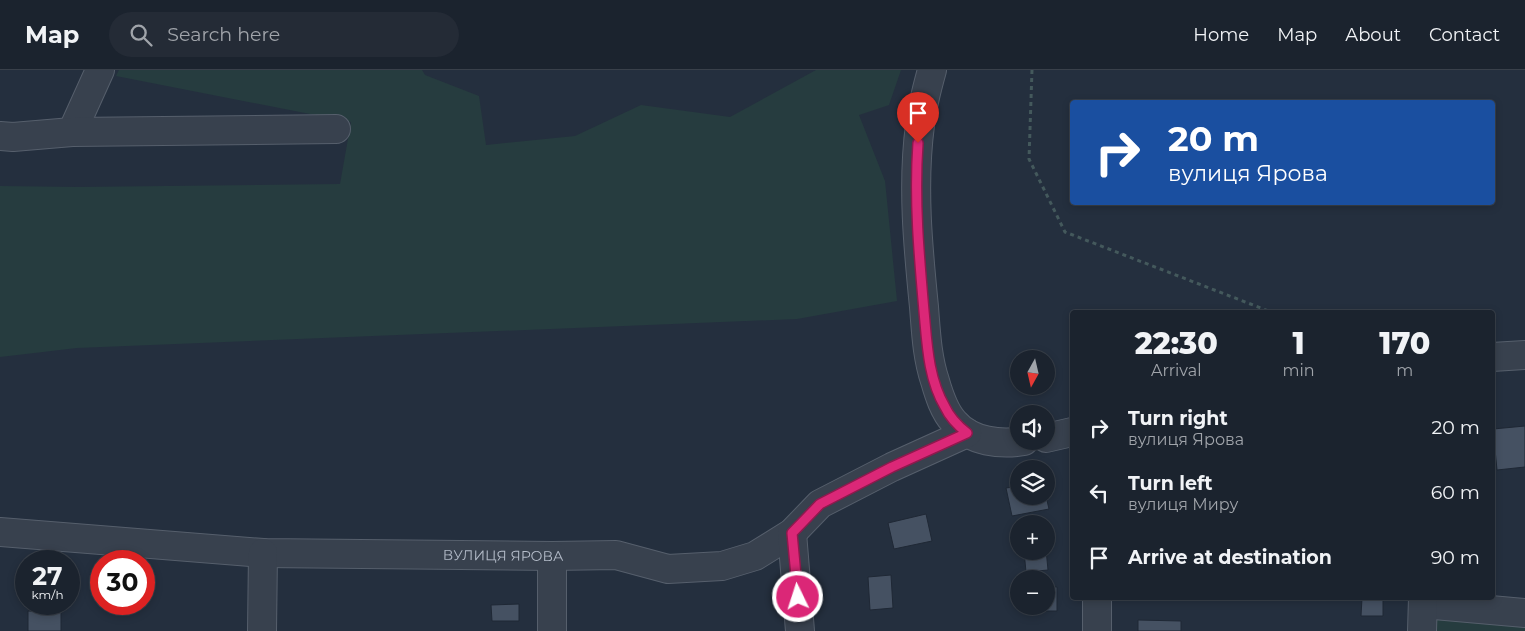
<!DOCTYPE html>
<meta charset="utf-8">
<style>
:root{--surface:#1b232e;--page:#242b36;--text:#f1f3f6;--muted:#a0a4aa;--line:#39404a}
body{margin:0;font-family:Montserrat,sans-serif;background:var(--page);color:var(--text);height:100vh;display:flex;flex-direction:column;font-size:19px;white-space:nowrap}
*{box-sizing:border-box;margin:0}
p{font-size:16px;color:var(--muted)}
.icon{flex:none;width:28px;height:28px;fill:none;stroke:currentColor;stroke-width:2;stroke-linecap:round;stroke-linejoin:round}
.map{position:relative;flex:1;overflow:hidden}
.side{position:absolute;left:1070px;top:240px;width:425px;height:290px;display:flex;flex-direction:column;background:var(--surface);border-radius:5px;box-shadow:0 2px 8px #0003,0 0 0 1px var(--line)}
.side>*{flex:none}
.banner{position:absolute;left:1070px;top:30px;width:425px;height:105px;border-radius:5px;box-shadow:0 2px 8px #0003,0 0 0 1px var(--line);background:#1a4fa0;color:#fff;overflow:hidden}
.needle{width:32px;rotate:188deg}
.buttons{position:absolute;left:1010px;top:280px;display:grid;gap:10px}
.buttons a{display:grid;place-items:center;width:45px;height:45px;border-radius:50%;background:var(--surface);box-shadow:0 2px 8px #0003,0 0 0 1px var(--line);font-size:25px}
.speed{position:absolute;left:15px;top:480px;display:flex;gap:10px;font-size:25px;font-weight:700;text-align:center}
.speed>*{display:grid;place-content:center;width:65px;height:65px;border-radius:50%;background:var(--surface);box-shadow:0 2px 8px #0003,0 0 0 1px var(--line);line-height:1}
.speed small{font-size:12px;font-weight:400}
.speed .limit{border:8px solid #d22;background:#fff;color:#111}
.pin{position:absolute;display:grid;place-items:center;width:42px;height:42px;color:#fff;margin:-51px -21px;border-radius:50% 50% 50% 0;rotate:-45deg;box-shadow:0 0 5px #0007}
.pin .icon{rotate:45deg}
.me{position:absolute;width:55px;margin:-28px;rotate:356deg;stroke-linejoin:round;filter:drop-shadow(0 0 4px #0008)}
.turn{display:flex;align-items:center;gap:18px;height:105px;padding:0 15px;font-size:22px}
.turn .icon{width:65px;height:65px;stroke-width:2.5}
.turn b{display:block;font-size:35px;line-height:42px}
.eta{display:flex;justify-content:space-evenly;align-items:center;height:85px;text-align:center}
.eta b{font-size:30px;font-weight:800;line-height:35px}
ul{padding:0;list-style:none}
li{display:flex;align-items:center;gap:15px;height:65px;padding:0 15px}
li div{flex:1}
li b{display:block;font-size:19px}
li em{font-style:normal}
header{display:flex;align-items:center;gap:30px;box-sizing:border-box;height:70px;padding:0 25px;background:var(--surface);border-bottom:1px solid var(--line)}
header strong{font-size:24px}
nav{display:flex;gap:28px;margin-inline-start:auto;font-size:18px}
.search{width:350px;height:45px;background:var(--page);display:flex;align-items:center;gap:12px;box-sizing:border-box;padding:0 18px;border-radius:28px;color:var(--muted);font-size:19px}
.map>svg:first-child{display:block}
.green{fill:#263c3f}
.building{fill:#455162;stroke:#1f2835}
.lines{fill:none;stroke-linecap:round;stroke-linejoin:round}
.minor-casing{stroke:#565f6c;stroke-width:30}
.path{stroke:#44595c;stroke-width:3;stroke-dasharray:4 4;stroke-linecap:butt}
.minor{stroke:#38414e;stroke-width:28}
.route-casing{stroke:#8e194d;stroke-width:12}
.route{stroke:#db2777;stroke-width:9}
.labels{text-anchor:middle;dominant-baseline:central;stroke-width:5;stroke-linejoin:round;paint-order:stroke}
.street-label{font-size:14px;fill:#b4bcc9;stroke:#1d2633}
</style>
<header>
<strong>Map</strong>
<div class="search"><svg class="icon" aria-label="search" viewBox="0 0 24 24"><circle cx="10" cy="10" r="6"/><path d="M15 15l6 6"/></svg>Search here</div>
<nav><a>Home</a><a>Map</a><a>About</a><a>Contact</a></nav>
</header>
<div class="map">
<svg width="1525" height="561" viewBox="0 0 1525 561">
<rect width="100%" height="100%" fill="#242f3e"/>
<path class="green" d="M119,0H422L425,5L479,26L486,75L575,66L641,35L730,47L816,0H901L889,35L859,45L885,111L897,231L797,249L77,278L0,287V116L78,117L340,114L351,52L116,6Z
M1437,545L1525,555V561H1437Z"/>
<path class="building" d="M1525,356V397L1497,400L1493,359Z
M1019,416V426H1046L1049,439L1012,446L1006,418Z
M926,444L932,471L894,479L888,453Z
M1046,479L1048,500L1026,502L1024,481H1046Z
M891,505L893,538L870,540L868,507Z
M20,516L26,517V528L19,527Z
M1046,517H1057V541H1029V536H1046Z
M1138,528H1169V529H1138Z
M1362,528H1383V546H1361Z
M519,534V551H492L491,535Z
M28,541L61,542V561H28Z
M1138,550L1181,551V561H1138Z"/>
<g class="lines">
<defs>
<g id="minor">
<path d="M932,0C927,18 922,37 920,55C912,115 918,177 924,237C926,262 927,287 935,311C939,325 944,341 954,352C971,372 1001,375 1024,371"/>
<path d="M72,62L100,0"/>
<path d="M0,66L13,67L72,62L336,59"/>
<path d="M1492,287L1525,285"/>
<path d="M1046,368L1072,362"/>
<path id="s1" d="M0,462L263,483L552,486L616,485L668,499L722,496L755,486L792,463L820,434L892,397L967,363"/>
<path d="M792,463L800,561"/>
<path d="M552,486V561"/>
<path d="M1423,534L1525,543"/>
<path d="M262,561L263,483"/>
<path d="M1097,561V528"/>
<path d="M1422,561L1423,528"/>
</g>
</defs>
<use href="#minor" class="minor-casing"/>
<path class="path" d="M1032,0L1029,89L1065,162L1271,242"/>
<use href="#minor" class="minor"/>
</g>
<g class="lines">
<defs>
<path id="route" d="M798,527L792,463L820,434L892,397L967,363C957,355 950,348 945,337C928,308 927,273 924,241C919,185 914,129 918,73"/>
</defs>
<use href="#route" class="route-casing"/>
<use href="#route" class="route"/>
</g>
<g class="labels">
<g class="street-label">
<text stroke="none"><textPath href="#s1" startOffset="504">ВУЛИЦЯ ЯРОВА</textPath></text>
</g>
</g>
</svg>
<div class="buttons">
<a><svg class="needle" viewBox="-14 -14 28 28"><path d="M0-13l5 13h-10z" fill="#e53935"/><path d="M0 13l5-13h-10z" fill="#a0a4aa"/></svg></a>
<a><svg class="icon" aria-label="sound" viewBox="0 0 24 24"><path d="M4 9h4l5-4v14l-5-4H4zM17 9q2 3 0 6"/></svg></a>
<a><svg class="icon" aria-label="layers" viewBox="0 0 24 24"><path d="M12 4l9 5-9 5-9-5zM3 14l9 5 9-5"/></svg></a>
<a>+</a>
<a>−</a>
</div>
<div class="speed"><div>27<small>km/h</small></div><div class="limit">30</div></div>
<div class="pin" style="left:918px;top:73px;background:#d93025"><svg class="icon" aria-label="arrive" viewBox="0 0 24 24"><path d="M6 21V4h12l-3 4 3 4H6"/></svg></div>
<svg class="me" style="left:798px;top:527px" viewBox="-20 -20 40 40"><circle r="17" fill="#db2777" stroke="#fff" stroke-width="3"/><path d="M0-11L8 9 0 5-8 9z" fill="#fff"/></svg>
<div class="banner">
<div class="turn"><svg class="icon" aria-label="right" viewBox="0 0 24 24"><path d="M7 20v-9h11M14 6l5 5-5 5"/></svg><div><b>20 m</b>вулиця Ярова</div></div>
</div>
<section class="side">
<div class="eta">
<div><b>22:30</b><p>Arrival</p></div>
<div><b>1</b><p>min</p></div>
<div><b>170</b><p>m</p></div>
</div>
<ul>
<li><svg class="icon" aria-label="right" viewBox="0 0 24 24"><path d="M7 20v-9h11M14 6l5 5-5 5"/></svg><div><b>Turn right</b><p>вулиця Ярова</p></div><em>20 m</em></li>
<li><svg class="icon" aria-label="left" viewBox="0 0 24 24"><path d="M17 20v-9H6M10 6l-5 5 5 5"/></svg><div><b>Turn left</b><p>вулиця Миру</p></div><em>60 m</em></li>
<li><svg class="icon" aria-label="arrive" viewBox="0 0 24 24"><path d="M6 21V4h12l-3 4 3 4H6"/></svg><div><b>Arrive at destination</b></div><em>90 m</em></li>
</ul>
</section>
</div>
